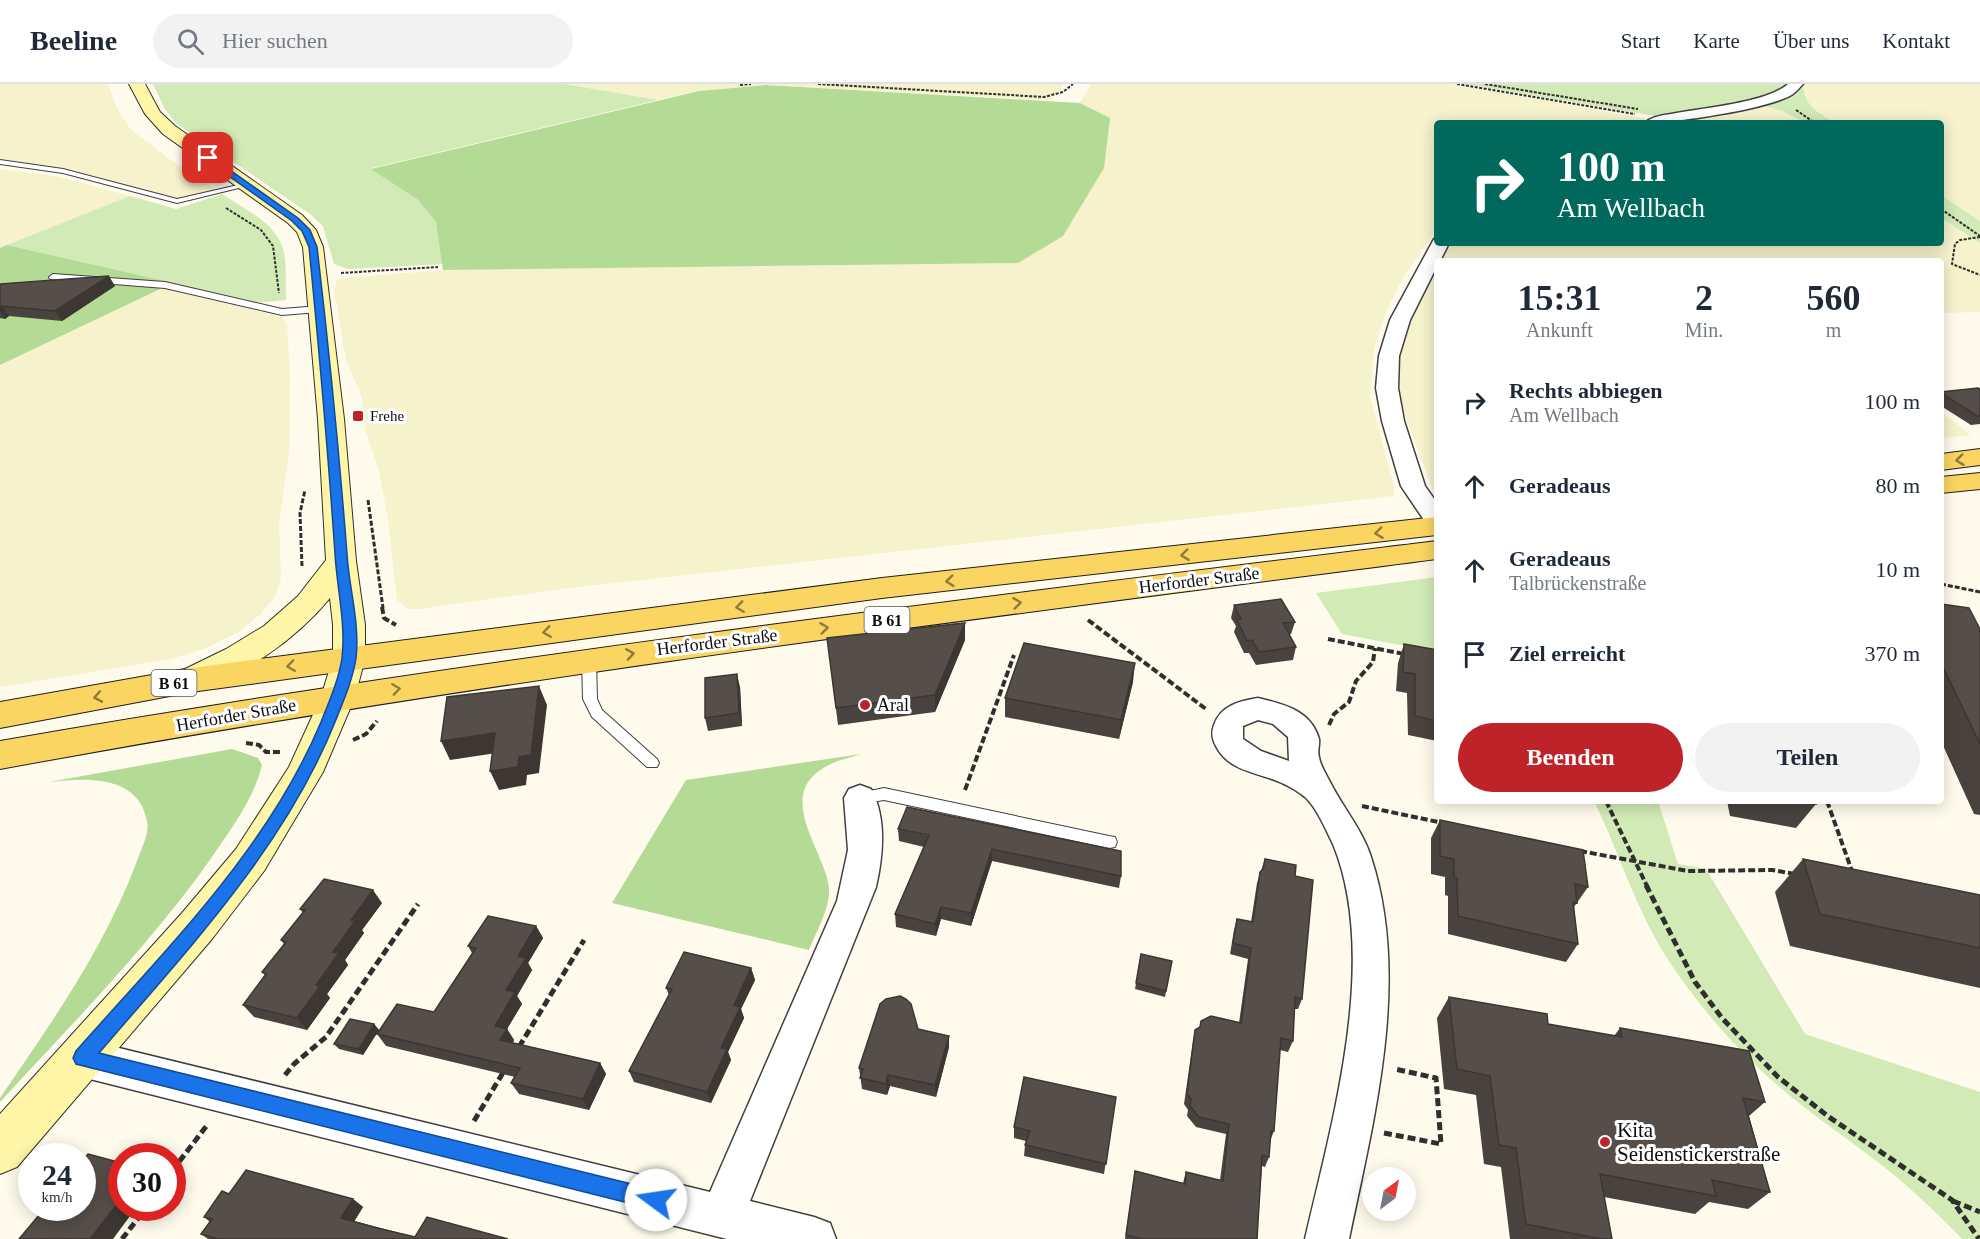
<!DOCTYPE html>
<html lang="de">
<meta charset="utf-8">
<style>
:root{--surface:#fff;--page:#f2f2f3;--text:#1f2937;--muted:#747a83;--line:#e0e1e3;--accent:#bf232a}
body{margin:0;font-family:"Times New Roman",serif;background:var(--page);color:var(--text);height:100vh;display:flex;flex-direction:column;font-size:22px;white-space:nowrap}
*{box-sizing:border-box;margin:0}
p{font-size:20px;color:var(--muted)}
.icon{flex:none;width:33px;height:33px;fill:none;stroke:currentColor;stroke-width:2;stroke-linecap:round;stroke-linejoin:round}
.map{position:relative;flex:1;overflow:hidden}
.details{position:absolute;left:1434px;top:174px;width:510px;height:546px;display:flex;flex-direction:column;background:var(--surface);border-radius:6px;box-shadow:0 3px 15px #0003}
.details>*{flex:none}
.top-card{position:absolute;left:1434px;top:36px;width:510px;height:126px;border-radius:6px;box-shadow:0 3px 15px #0003;background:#00695c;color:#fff;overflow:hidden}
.needle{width:39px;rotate:32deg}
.buttons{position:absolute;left:1362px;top:1083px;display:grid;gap:12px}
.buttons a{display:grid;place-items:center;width:54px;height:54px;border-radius:50%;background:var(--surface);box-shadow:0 3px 15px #0003;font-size:30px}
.speed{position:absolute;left:18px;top:1059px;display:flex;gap:12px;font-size:30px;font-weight:700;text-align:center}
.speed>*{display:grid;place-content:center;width:78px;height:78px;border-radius:50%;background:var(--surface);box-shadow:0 3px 15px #0003;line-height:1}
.speed small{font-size:15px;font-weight:400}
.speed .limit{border:9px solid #d22;background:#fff;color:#111}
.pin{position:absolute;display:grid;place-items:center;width:51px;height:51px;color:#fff;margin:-26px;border-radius:12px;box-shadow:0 3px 9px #0006}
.me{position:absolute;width:66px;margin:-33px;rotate:284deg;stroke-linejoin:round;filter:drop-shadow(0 0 4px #0008)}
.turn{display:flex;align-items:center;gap:21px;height:126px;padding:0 24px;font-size:27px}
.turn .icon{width:78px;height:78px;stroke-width:2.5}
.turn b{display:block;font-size:42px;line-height:51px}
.eta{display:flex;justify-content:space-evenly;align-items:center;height:102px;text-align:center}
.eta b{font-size:36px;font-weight:700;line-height:42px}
.action{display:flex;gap:12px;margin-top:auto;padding:12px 24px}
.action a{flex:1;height:69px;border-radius:36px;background:var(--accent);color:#fff;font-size:24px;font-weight:700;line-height:69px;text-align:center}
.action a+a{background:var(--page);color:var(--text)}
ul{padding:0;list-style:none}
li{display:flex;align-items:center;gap:18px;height:84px;padding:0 24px}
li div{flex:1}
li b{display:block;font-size:22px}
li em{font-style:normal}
header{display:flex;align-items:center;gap:36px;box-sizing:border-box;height:84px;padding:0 30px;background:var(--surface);border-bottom:2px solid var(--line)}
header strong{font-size:28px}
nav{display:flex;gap:33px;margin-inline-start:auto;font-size:21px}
.search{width:420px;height:54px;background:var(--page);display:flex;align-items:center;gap:15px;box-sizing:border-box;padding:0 21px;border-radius:33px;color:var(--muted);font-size:22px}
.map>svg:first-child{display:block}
.farmland{fill:#f5f2cc}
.green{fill:#d1eab6}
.forest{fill:#b4db95}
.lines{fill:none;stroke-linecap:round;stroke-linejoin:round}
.service-casing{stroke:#404040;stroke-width:2}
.minor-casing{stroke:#404040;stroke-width:3}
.secondary-casing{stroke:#2f2f2f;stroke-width:2}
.primary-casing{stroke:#1e1e1e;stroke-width:2}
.path-far3{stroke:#2f2f2f;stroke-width:2;stroke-dasharray:3 1.5;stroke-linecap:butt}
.path-far2{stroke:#2f2f2f;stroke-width:3;stroke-dasharray:5 2;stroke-linecap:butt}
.path-far1{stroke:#2f2f2f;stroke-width:4;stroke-dasharray:7 3;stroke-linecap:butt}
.path{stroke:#2f2f2f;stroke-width:5;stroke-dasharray:8 4;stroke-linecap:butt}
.service{fill:#fff;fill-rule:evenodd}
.minor{fill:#fff;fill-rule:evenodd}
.secondary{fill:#fff5a7;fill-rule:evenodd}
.primary{fill:#fbd561;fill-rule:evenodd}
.wall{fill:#49433f}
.shaded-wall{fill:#3c3733}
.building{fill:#554e49;stroke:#3c3733;stroke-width:1.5}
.oneway{stroke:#907b3b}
.route{fill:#1a73e8;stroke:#114b97;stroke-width:1.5}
.poi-dot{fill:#bf232a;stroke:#fff;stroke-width:2}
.labels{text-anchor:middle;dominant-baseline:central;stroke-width:6;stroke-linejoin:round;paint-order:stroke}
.far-poi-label{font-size:15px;fill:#0d0d0d;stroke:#fff;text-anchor:start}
.shield{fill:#fff;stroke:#565656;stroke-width:1.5}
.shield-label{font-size:16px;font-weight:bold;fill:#0d0d0d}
.street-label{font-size:18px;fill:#0d0d0d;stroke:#fff}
.poi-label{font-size:18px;fill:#0d0d0d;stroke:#fff;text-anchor:start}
.near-poi-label{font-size:21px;fill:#0d0d0d;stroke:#fff;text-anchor:start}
</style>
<header>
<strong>Beeline</strong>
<div class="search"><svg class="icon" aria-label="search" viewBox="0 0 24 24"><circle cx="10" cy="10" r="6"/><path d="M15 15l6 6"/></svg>Hier suchen</div>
<nav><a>Start</a><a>Karte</a><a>Über uns</a><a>Kontakt</a></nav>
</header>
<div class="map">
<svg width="1980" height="1155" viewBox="0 0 1980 1155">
<rect width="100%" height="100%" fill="#fffbec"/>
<path class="farmland" d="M0,0H108L116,22L130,45L172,77L216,106L190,114L174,115L73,86L0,76Z
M564,0H1064L1051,16L766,1L699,7L658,16Z
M1091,0H1451L1648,35L1637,39H1437V146L1404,192L1387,225L1374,265L1370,313L1394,402V412L570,504L419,525H408L397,516L388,435L379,387L365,345L362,314L346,275L335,211L336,197L343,194L443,186L1018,179L1110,34L1080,19Z
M1803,0H1980V137L1941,111V39H1834L1809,20L1802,10Z
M1762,21L1782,27L1806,39H1667L1702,30Z
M0,85L55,92L130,112L0,164Z
M1941,134L1980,159V228L1941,229V177H1437V409H1434L1397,309V275L1415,219L1444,163L1447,159H1941Z
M163,204L282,233L287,240L290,293L289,371L279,437L281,493L276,511L261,530L237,549L206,564L171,575L0,603V281Z
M1941,328L1971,351L1941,354Z"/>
<path class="green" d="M153,0H564L658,16L372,84L417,115L436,138L443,180L348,185L334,180L323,142L310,130L176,39L165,25Z
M1465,0H1788L1786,4L1752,17L1656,32Z
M1802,0C1806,24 1815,24 1834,39H1806L1782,27L1762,21L1796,11Z
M222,110C244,125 279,140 284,169C287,184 285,201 286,216L255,219L7,161L130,112L176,125Z
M1941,111L1980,137V159L1941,134Z
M1437,493V568L1342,550L1316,509Z
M1594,717H1658L1678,780L1706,785L1805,950L1980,1008V1155H1962C1939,1131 1915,1108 1889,1087C1849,1055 1805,1027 1767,992C1730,958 1694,916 1667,874C1636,826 1619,768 1594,717Z"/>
<path class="forest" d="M766,1L1080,19L1110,34L1104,84L1063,152L1018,179L443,186L436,138L417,115L371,85L699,7Z
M7,161L173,199L0,281V164Z
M232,665L258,674L262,681C254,715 231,745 212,773C150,861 73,939 0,1018V1014C52,938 105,863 137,777C141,765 150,749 147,737C138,690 86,694 49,698Z
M861,670C850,674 837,676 827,682C787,703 805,739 818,770C823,782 828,793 829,805C830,825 816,848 809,866L612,819L686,696Z"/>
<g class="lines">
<defs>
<path id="service" d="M0,76L63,85L177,115L247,99L251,101L177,119L63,89L0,80Z
M53,190L165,198L282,225L319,222L324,225L319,228L282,231L165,204L50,195L49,193Z
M589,571L596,576L597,615L602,626L657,675L659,679L657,683H647L592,633L583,615L582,576Z
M884,704L1109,752L1115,753L1117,758L1115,763L1109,764L884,716L860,720L855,718L852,714L855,710Z"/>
<path id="minor" d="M1788,0H1803C1800,3 1796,8 1793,10C1770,25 1674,39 1645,39C1651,33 1662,31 1671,30C1701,24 1767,19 1788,0Z
M1434,155H1437V159H1449L1440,177H1437V182L1410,236L1399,272L1398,304L1404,337L1425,402L1437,419V444L1428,442L1401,402L1382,337L1376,304L1379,272L1390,236Z
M1258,614C1283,620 1311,626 1319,655C1320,660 1317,667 1319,673C1320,681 1326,690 1330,698C1343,724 1362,745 1371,773C1411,895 1374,1034 1349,1155H1305C1332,1038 1380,875 1333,760C1326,746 1317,724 1305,713C1299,708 1289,702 1282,699C1258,688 1229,688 1216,662C1212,655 1211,649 1214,641C1221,621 1240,617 1258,614ZM1258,636L1273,640L1288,653L1289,677L1261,667L1243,655V642Z
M860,701L871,705C887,734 883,772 876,803L750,1117L814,1133L830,1139L836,1155H727L82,993L68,987L62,974L68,961L82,955L710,1108L837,817L848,766L844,714L849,705Z"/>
<path id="secondary" d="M129,0H145L160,28L175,42L302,131L316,146L323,163L344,335L356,477L365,541V574L355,613L323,688L264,787L212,855L17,1083L0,1090V1030L182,829L236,765L289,683L321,613L333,574V541L330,514C295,556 244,592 191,608L179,604L174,596L179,588L226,565L264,542L298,512L326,476L318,335L303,163L297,148L288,139L163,50L145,30Z"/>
<path id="primary" d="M1980,365V381L1941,386V370Z
M1980,389V405L1941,409V393Z
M1437,433V451L882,514L191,608L0,644V618L191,584L882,494Z
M1437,457V475C957,537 477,597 0,685V657C477,574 957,516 1437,457Z"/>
</defs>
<use href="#service" class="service-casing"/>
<use href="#minor" class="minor-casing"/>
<use href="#secondary" class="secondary-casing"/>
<use href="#primary" class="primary-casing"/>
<path class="path-far3" d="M818,0L1044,13L1063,8L1073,0
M1457,0L1635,30
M1485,0L1638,25
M740,1L751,0
M1796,26L1815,39
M226,124L261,146L273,162L279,209
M1941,125L1980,152
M1980,153L1960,156L1955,160L1952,180L1980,191
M341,189L438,183"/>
<path class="path-far2" d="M368,416L383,524
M302,482L300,429L305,406
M1941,500L1980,508"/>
<path class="path-far1" d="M382,523L384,534L396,541
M1088,536L1206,625
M1328,555L1404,570
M1329,641L1334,630L1349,618L1356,597L1373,578L1375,564
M353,656L366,650L377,637
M246,659L259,661L266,668H280
M965,706L1014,571
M1606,717L1647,802
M1827,717L1853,790
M1362,722L1443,739
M1580,767L1688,787L1772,786L1795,790"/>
<path class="path" d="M1646,801L1695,898L1722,934L1778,993L1829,1033L1952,1116L1979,1155
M519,963L584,856
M285,991L294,980L326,953L418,820
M474,1037L504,987
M1384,1049L1441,1060L1436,994L1395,985
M172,1087L208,1040
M1953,1117L1980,1128
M122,1155L146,1124"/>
<use href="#service" class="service"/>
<use href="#minor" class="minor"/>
<use href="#secondary" class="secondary"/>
<use href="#primary" class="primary"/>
</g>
<path class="wall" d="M0,200L115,202L62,237L9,232L5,235L0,234Z
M1980,305V340L1971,341L1941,322V308Z
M1941,520L1980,545V731L1974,730L1941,657Z
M1234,521L1295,538L1291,550L1289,551L1296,563L1293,576L1256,581L1249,569H1244L1234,548L1236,542L1231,534Z
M827,554L965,556L935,628L838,641Z
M1404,560L1437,566V657L1408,651L1407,609L1396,607L1398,579Z
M1133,598L1119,655L1005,633V614Z
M740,603L742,642L708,647L705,634Z
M1727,717H1815L1816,720L1796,744L1730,732Z
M1440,736L1588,803L1574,823L1578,860L1566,878L1448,850V812L1445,811V793L1431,790V754Z
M898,745L1121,792L1119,804L992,777L971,842L941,835L936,852L896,843L895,830L924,763L899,757Z
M1265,775L1295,792L1302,915L1298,925H1294L1293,957L1288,968L1280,966L1274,1047L1270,1057L1269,1073L1265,1083L1262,1082L1257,1155H1125L1135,1087L1183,1099L1186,1088L1220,1096L1226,1050L1196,1043L1187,1032L1188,1026L1184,1020L1193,957L1195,946L1200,944L1201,937L1239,939L1248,875L1230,870L1234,846L1237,835L1251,838L1257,799Z
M1803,775L1980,811V904L1790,862L1775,808Z
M382,819L362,846L364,849L345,876L348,881L327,910L330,914L307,946L254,933L243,921L265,891L262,888L284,860L281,856L303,829L300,825Z
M536,842L543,854L528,879L532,886L517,912L522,920L507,945L514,956L513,959L600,979L606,990L589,1026L519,1010L511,999L515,993L386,962L377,950L434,928L472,869L468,862Z
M1141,870L1172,877L1165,913L1135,905Z
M751,884L755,896L741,925L744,934L728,968L731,976L711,1019L634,998L629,987L669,911L666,904Z
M1449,913L1548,940L1614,952L1620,944L1765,1018L1749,1032L1770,1108L1748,1125L1709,1118L1695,1130L1604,1113L1612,1155H1510L1501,1083L1484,1080L1476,1011L1444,1005L1437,934Z
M374,940L379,946L363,971L339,965L334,960Z
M918,945L949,952V963L936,1013L890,1002L887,1011L862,1005L859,984Z
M1116,1013L1104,1090L1024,1072L1025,1061L1026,1057L1014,1054V1043Z
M229,1110L353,1115L363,1123L354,1137L415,1153L508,1155H208L201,1150L210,1138L204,1133Z"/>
<path class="shaded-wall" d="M109,192L115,202L62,237L55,227Z
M2,222L9,232L5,235L0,228V224Z
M965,539V556L935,628V611Z
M1135,579L1133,598L1119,655L1121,636Z
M737,590L740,603L742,642L739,629Z
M539,602L547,621L539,689L527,691L526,701L499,706L490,687Z
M495,649L503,668L450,676L441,657Z
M992,765V777L971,842V829Z
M373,806L382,819L362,846L364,849L345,876L348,881L327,910L330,914L307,946L297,934L351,836Z
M941,823V835L936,852L935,840Z
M536,842L543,854L528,879L532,886L517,912L522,920L507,945L514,956L508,967L500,956L495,942L518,872Z
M751,884L755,896L741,925L744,934L728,968L731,976L711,1019L707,1008L734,921Z
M374,940L379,946L363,971L359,965Z
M949,952V963L936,1013L935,1001Z
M600,979L606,990L589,1026L583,1015Z
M888,991L890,1002L887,1011L886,1000Z
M122,1114V1124H136L113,1155H90Z
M353,1115L363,1123L351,1143L341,1134Z"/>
<path class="building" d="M109,192L55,227L2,222L0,224V200Z
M1978,304L1980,305V332H1977L1941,309V308Z
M1281,515L1295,538L1283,539L1296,563L1259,568L1252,556L1247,557L1237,536L1241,535L1234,521Z
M1941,520L1969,524L1980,545V660L1941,579Z
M965,539L935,611L836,624L827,554Z
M1024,559L1135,579L1121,636L1005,614Z
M1404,560L1437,566V637L1415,632V590L1403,588Z
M737,590L739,629L705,634V594Z
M539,602L531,671L519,673L518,683L490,687L495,649L441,657L447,613Z
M1799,717H1815L1816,720Z
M907,723L1121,767V792L992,765L971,829L941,823L935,840L895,830L929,751L898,745Z
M1440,736L1583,766L1588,803L1575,800L1577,819L1573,818L1578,860L1458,832L1457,794L1454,793V775L1440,772Z
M1265,775L1296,781L1295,792L1313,796L1302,915L1295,913L1293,957L1281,954L1274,1047H1271L1269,1073L1262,1071L1257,1155H1143L1126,1151L1135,1087L1185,1100L1186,1088L1223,1097L1229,1040L1199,1033L1190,1022L1191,1015L1187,1010L1195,946L1200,943L1201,937L1211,932L1241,939L1251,864L1233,859L1237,835L1253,838L1260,788L1263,785Z
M1803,775L1980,811V864L1820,830Z
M324,795L373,806L351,836L355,837L333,868L339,869L316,901L320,902L297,934L243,921L266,890L262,888L286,858L281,856L305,826L300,825Z
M488,832L536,842L518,872L526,874L506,906L515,908L495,942L507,945L500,956L600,979L583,1015L511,999L520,984L377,950L397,920L434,928L476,864L468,862Z
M684,868L751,884L734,921L740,923L721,964L727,965L707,1008L629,987L672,905L666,904Z
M1141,870L1172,877L1166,907L1136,899Z
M900,912L906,915L911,920L918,945L949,952L935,1001L888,991L886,1000L860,994L863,985L859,984L880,920L886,915Z
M1449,913L1547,930L1548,940L1622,953L1620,944L1749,967L1765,1018L1743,1014L1770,1108L1712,1096L1716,1112L1600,1090L1612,1155H1601L1526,1140L1516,1064L1499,1061L1490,992L1457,985Z
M350,935L374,940L359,965L334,960Z
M1024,993L1116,1013L1106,1080L1025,1061L1030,1047L1014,1043Z
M88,1070L122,1079V1114L90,1155H19L45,1124H82V1077Z
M246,1086L353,1115L341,1134L377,1144L415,1153L427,1133L508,1155H218L201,1150L212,1135L204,1133L222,1107L229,1110Z"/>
<defs><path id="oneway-chevron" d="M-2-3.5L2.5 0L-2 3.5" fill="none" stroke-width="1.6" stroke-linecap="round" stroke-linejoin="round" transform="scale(1.5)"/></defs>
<g class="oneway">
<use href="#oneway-chevron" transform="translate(1960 376) rotate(173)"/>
<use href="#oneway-chevron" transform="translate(1379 449) rotate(173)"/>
<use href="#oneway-chevron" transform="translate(1185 471) rotate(173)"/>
<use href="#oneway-chevron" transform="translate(950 497) rotate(174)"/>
<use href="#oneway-chevron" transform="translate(1017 519) rotate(-7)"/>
<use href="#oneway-chevron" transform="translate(740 523) rotate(172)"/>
<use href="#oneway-chevron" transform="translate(824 544) rotate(-7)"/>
<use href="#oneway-chevron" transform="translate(547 548) rotate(172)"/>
<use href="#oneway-chevron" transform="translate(630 570) rotate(-9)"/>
<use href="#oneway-chevron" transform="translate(291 582) rotate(172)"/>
<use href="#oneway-chevron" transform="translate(396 605) rotate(-8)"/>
<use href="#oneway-chevron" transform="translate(98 613) rotate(170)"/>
</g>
<path class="route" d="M205,72H210L298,134L310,146L317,163C329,265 339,367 347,470C349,504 360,539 356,574C353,595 343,618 335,638C284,765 187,866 99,969L656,1106L663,1109L666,1116L663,1123L656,1126L76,980L73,974L76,967C166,865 268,765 321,638C329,618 339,595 342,574C346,540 337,504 335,470C328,367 319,265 309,163L302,147L292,137L205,75Z"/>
<g class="poi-dot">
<rect x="352" y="326" width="12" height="12" rx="3"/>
<circle cx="865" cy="621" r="6"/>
<circle cx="1605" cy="1058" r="6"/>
</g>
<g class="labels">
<g class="far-poi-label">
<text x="370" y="332">Frehe</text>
</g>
<g class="shield">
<rect x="864.5" y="523" width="45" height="26" rx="4.5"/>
<rect x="151.5" y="586" width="45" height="26" rx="4.5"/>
</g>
<g class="shield-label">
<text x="887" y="536">B 61</text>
<text x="174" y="599">B 61</text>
</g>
<g class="street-label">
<text transform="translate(1199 496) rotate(-7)">Herforder Straße</text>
<text transform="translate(717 558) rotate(-7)">Herforder Straße</text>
<text transform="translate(236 631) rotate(-10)">Herforder Straße</text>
</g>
<g class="poi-label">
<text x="877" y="621">Aral</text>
</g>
<g class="near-poi-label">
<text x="1617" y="1046">Kita<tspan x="1617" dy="24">Seidenstickerstraße</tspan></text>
</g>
</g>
</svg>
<div class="buttons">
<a><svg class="needle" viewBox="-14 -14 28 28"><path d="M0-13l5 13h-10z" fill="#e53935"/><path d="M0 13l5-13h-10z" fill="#747a83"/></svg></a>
</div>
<div class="speed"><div>24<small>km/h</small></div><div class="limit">30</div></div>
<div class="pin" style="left:208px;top:74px;background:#d93025"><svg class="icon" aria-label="arrive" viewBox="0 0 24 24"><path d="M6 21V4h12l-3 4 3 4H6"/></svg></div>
<svg class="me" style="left:656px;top:1116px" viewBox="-20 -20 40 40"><circle r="19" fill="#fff"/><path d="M0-13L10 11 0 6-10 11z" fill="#1a73e8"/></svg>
<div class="top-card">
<div class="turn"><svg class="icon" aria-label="right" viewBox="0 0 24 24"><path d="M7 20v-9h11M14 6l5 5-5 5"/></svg><div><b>100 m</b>Am Wellbach</div></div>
</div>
<section class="details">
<div class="eta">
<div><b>15:31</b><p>Ankunft</p></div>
<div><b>2</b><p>Min.</p></div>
<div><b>560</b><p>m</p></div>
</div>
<ul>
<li><svg class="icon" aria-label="right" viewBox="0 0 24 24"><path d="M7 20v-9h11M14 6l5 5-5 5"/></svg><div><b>Rechts abbiegen</b><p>Am Wellbach</p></div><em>100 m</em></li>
<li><svg class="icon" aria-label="ahead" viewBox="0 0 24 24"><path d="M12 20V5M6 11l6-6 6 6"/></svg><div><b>Geradeaus</b></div><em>80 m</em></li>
<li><svg class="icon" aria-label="ahead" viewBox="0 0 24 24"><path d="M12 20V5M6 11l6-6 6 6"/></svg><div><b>Geradeaus</b><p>Talbrückenstraße</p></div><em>10 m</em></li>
<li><svg class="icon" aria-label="arrive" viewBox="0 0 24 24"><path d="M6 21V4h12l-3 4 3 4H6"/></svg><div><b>Ziel erreicht</b></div><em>370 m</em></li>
</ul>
<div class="action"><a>Beenden</a><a>Teilen</a></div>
</section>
</div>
